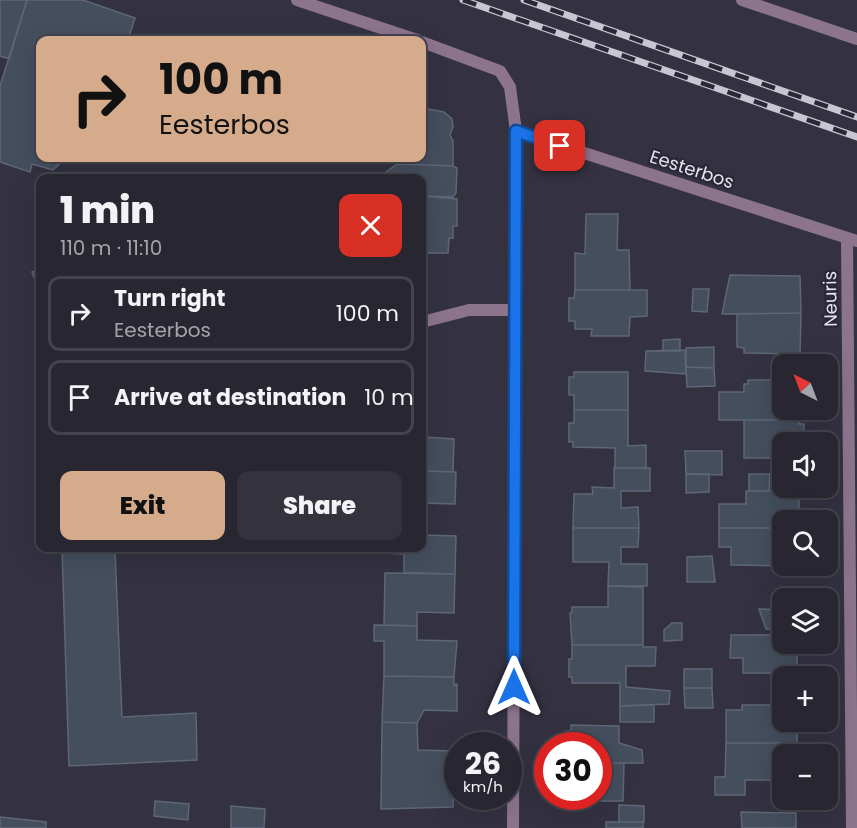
<!DOCTYPE html>
<meta charset="utf-8">
<style>
:root{--surface:#272631;--page:#33323d;--text:#f1f3f6;--muted:#a4a5ab;--line:#43434d;--accent:#d6ab8b}
body{margin:0;font-family:Poppins,sans-serif;background:var(--page);color:var(--text);height:100vh;display:flex;flex-direction:column;font-size:22px;white-space:nowrap}
*{box-sizing:border-box;margin:0}
p{font-size:20px;color:var(--muted)}
.icon{flex:none;width:33px;height:33px;fill:none;stroke:currentColor;stroke-width:2;stroke-linecap:round;stroke-linejoin:round}
.map{position:relative;flex:1;overflow:hidden}
.panel{position:absolute;left:36px;top:174px;width:390px;height:378px;display:flex;flex-direction:column;background:var(--surface);border-radius:12px;box-shadow:0 6px 24px #0002,0 0 0 2px var(--line)}
.panel>*{flex:none}
.banner{position:absolute;left:36px;top:36px;width:390px;height:126px;border-radius:12px;box-shadow:0 6px 24px #0002,0 0 0 2px var(--line);background:#d6ab8b;color:#111;overflow:hidden}
.needle{width:39px;rotate:318deg}
.fabs{position:absolute;left:772px;top:354px;display:grid;gap:12px}
.fabs a{display:grid;place-items:center;width:66px;height:66px;border-radius:12px;background:var(--surface);box-shadow:0 6px 24px #0002,0 0 0 2px var(--line);font-size:30px}
.speed{position:absolute;left:444px;top:732px;display:flex;gap:12px;font-size:30px;font-weight:700;text-align:center}
.speed>*{display:grid;place-content:center;width:78px;height:78px;border-radius:50%;background:var(--surface);box-shadow:0 6px 24px #0002,0 0 0 2px var(--line);line-height:1}
.speed small{font-size:15px;font-weight:400}
.speed .limit{border:9px solid #d22;background:#fff;color:#111}
.pin{position:absolute;display:grid;place-items:center;width:51px;height:51px;color:#fff;margin:-26px;border-radius:12px;box-shadow:0 3px 9px #0006}
.me{position:absolute;width:66px;margin:-33px;rotate:0deg;stroke-linejoin:round;filter:drop-shadow(0 0 4px #0008)}
.turn{display:flex;align-items:center;gap:21px;height:126px;padding:0 24px;font-size:27px}
.turn .icon{width:78px;height:78px;stroke-width:2.5}
.turn b{display:block;font-size:42px;line-height:51px}
.round{display:grid;place-items:center;flex:none;width:63px;height:63px;border-radius:12px;background:var(--page)}
.headline{display:flex;align-items:center;justify-content:space-between;height:102px;padding:0 24px}
h1{font-size:36px;font-weight:800;line-height:45px}
.cta{display:flex;gap:12px;margin-top:auto;padding:12px 24px}
.cta a{flex:1;height:69px;border-radius:12px;background:var(--accent);color:#111;font-size:24px;font-weight:800;line-height:69px;text-align:center}
.cta a+a{background:var(--page);color:var(--text)}
ul{padding:0;list-style:none}
li{display:flex;align-items:center;gap:18px;height:75px;margin:0 12px 9px;padding:0 12px;border:3px solid var(--line);border-radius:12px}
li div{flex:1}
li b{display:block;font-size:22px}
li em{font-style:normal}
.map>svg:first-child{display:block}
.building{fill:#444e5d;stroke:#5d6777;stroke-width:1.5}
.lines{fill:none;stroke-linecap:round;stroke-linejoin:round}
.minor{stroke:#8d748d;stroke-width:12}
.rail-casing{stroke:#c7c6d1;stroke-width:7}
.rail{stroke:#2a2837;stroke-width:4.5;stroke-dasharray:14;stroke-linecap:butt}
.route-casing{stroke:#114b97;stroke-width:15}
.route{stroke:#1a73e8;stroke-width:10}
.labels{text-anchor:middle;dominant-baseline:central;stroke-width:4.5;stroke-linejoin:round;paint-order:stroke}
.street-label{font-size:18px;fill:#e4e3ed;stroke:#2a2837}
</style>
<div class="map">
<svg width="857" height="828" viewBox="0 0 857 828">
<rect width="100%" height="100%" fill="#343241"/>
<path class="building" d="M0,0H27L9,59L0,56Z
M27,0H83L135,18L128,40H40V158H66L53,170L32,164L30,172L0,162V86Z
M422,108L444,112L452,119L453,127L450,135L453,141V166L397,164V158H422Z
M397,164L453,166L457,168L456,193L453,197L422,196V178H378Z
M422,196L457,199V226H453V238H449L448,253H422Z
M586,214H618L617,250H629L630,290H575V253L585,254Z
M40,269V292L32,272Z
M730,275L800,276L801,313L722,314Z
M693,289H709L707,312L692,311Z
M575,290H647V316L630,317L629,336H591L592,329H575V321H569V298H574Z
M801,313L800,354L744,353V348L737,347V314Z
M680,339V351H663V340Z
M714,347V368L686,367V348Z
M685,350L686,374L645,371L646,351Z
M686,367L714,368L715,386L687,387Z
M574,372H628V410H574V395H569V377H574Z
M748,380H783V410H805V414H799V420H719V392H744V384H748Z
M574,410H628V446L646,445V468H615V448L573,447V442H569V423H574Z
M744,420H799V424H804V442H783V458H744Z
M425,437L454,439L453,472L424,471Z
M685,451H722V475L686,474Z
M614,468H650V491H621V508L638,507L639,528H573L574,494H593L592,487L614,488Z
M422,471L456,472L455,504L422,503Z
M686,474H709V492L686,493Z
M749,474H770L769,491H749Z
M746,491H799V520H783V528H719V504H746Z
M573,528H639L638,547H621V564H647V586H608L609,562H573Z
M719,528H783V566H798L731,565V547H719Z
M422,535L456,536L455,574L404,573V554L385,553V548H422Z
M62,548H107V552L115,551L122,717L196,713L197,760L69,766Z
M712,556L715,582H687V557Z
M385,573L455,574L454,613L417,612V626L384,625Z
M608,586L643,587V645H572L570,613H572V607H608Z
M759,609L783,610V629H766Z
M672,623H682V640L664,641V630Z
M374,625L417,626V640L457,641L454,677L384,676V641H374Z
M731,635H783V644H797V673H743V658H730Z
M572,645H643V647H656L655,666H626V687L670,691L669,704L620,706V683H572V677H569V659H572Z
M684,669H712V688H684Z
M384,676L454,677V685L457,684V711L424,710L417,723L382,722Z
M684,688H712L713,708H685Z
M654,705V722H620V706Z
M742,705H783V722H797V743H726V710H742Z
M382,722L417,723L418,750L454,751L453,807L381,809Z
M571,725L619,726V743L642,750L643,763H598V746H567V731H571Z
M726,743H797V754H783V780H745V795H715V777H725Z
M598,763H624L623,801H570L571,796H598Z
M155,801L189,804L188,820L154,816Z
M619,805L644,806V822H619Z
M231,806L265,809L264,828H231Z
M741,812L796,813V828H742Z
M0,817L46,822V828H0Z
M606,822H643V828H606Z"/>
<g class="lines">
<path class="minor" d="M297,0L417,40
M742,0L857,39
M422,42L500,71L510,87L516,131L513,828
M516,131L857,241
M847,238L852,828
M422,322L469,310H515"/>
<defs>
<path id="rail" d="M463,0L857,137
M524,0L857,117"/>
</defs>
<use href="#rail" class="rail-casing"/>
<use href="#rail" class="rail"/>
</g>
<g class="lines">
<defs>
<path id="route" d="M514,687L516,131L560,146"/>
</defs>
<use href="#route" class="route-casing"/>
<use href="#route" class="route"/>
</g>
<g class="labels">
<g class="street-label">
<text transform="translate(692 169) rotate(18)">Eesterbos</text>
<text transform="translate(830 299) rotate(-91)">Neuris</text>
</g>
</g>
</svg>
<div class="fabs">
<a><svg class="needle" viewBox="-14 -14 28 28"><path d="M0-13l5 13h-10z" fill="#e53935"/><path d="M0 13l5-13h-10z" fill="#a4a5ab"/></svg></a>
<a><svg class="icon" aria-label="sound" viewBox="0 0 24 24"><path d="M4 9h4l5-4v14l-5-4H4zM17 9q2 3 0 6"/></svg></a>
<a><svg class="icon" aria-label="search" viewBox="0 0 24 24"><circle cx="10" cy="10" r="6"/><path d="M15 15l6 6"/></svg></a>
<a><svg class="icon" aria-label="layers" viewBox="0 0 24 24"><path d="M12 4l9 5-9 5-9-5zM3 14l9 5 9-5"/></svg></a>
<a>+</a>
<a>−</a>
</div>
<div class="speed"><div>26<small>km/h</small></div><div class="limit">30</div></div>
<div class="pin" style="left:560px;top:146px;background:#d93025"><svg class="icon" aria-label="arrive" viewBox="0 0 24 24"><path d="M6 21V4h12l-3 4 3 4H6"/></svg></div>
<svg class="me" style="left:514px;top:687px" viewBox="-20 -20 40 40"><path d="M0-17L14 15 0 8-14 15z" fill="#1a73e8" stroke="#fff" stroke-width="4"/></svg>
<div class="banner">
<div class="turn"><svg class="icon" aria-label="right" viewBox="0 0 24 24"><path d="M7 20v-9h11M14 6l5 5-5 5"/></svg><div><b>100 m</b>Eesterbos</div></div>
</div>
<section class="panel">
<div class="headline"><div><h1>1 min</h1><p>110 m · 11:10</p></div><a class="round" style="background:#d93025;color:#fff"><svg class="icon" aria-label="close" viewBox="0 0 24 24"><path d="M6 6l12 12M18 6L6 18"/></svg></a></div>
<ul>
<li><svg class="icon" aria-label="right" viewBox="0 0 24 24"><path d="M7 20v-9h11M14 6l5 5-5 5"/></svg><div><b>Turn right</b><p>Eesterbos</p></div><em>100 m</em></li>
<li><svg class="icon" aria-label="arrive" viewBox="0 0 24 24"><path d="M6 21V4h12l-3 4 3 4H6"/></svg><div><b>Arrive at destination</b></div><em>10 m</em></li>
</ul>
<div class="cta"><a>Exit</a><a>Share</a></div>
</section>
</div>
